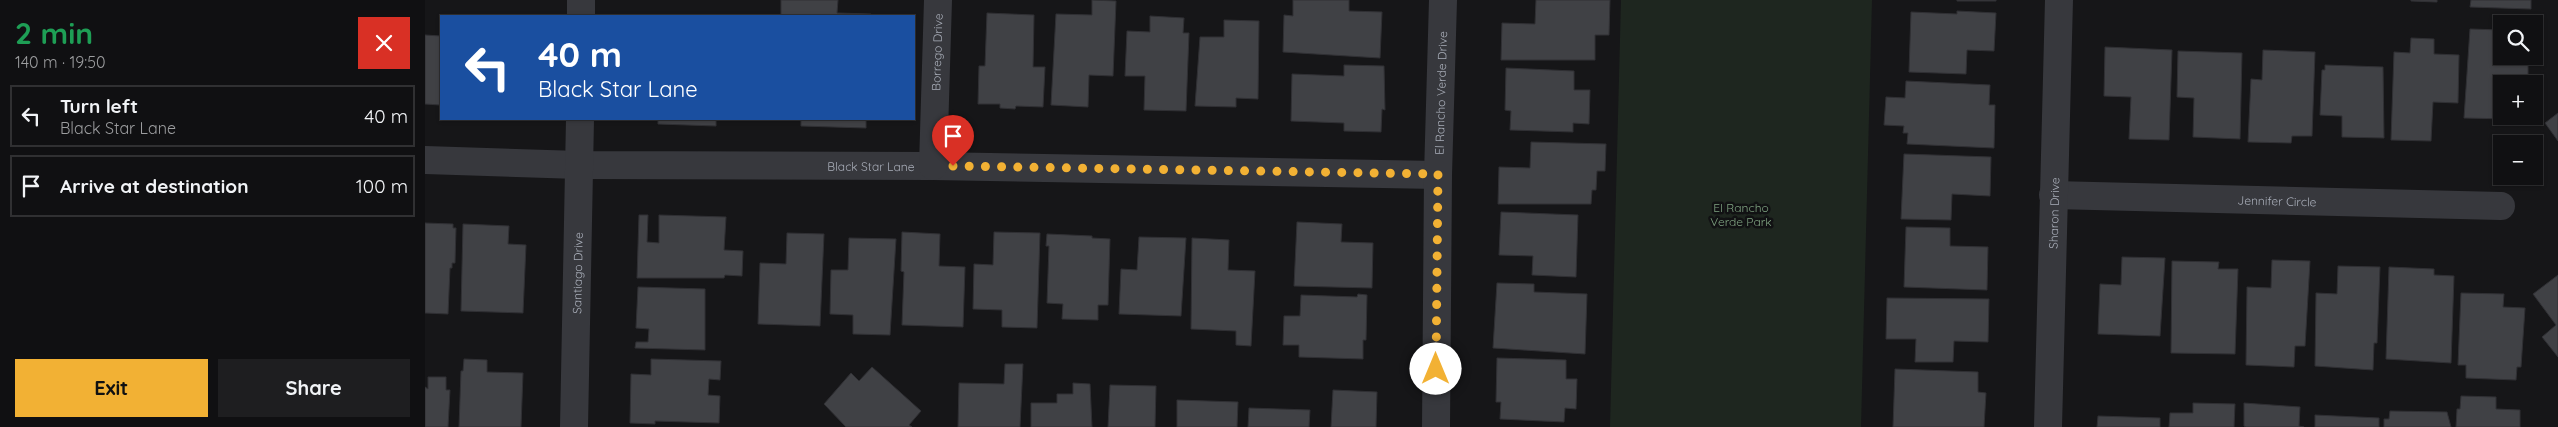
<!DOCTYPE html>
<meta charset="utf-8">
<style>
:root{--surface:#101012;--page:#1e1e20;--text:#f1f3f6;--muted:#9c9d9f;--line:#303032;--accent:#f2b134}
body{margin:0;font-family:Quicksand,sans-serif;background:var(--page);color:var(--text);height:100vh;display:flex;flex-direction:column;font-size:19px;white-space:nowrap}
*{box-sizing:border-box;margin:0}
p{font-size:16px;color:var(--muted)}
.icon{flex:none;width:28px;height:28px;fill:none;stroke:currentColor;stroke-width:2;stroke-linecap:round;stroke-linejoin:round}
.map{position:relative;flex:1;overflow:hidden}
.panel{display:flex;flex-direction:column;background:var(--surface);width:425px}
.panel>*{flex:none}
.hud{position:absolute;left:15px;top:15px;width:475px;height:105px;border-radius:0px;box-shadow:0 1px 4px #0004,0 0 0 1px var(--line);background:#1a4fa0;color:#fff;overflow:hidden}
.controls{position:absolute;left:2068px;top:15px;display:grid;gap:10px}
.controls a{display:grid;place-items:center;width:50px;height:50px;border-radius:0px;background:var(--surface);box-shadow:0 1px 4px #0004,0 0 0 1px var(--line);font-size:25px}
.pin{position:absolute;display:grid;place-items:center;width:42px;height:42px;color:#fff;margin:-51px -21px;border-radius:50% 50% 50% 0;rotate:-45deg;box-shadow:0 0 5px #0007}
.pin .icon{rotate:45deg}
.me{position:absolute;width:55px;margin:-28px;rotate:0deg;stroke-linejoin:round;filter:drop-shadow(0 0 4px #0008)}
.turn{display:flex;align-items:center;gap:18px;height:105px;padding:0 15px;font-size:22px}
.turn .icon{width:65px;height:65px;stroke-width:2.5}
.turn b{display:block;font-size:35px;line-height:42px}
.round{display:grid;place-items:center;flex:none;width:52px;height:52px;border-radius:0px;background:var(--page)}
.overview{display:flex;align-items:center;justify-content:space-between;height:85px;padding:0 15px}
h1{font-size:30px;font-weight:700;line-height:38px;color:#1e9e55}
.cta{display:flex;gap:10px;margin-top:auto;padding:10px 15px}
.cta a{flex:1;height:58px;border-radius:0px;background:var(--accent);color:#111;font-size:20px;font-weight:700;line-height:58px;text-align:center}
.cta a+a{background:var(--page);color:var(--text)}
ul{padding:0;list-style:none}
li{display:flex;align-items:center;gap:15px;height:62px;margin:0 10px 8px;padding:0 5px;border:2px solid var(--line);border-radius:0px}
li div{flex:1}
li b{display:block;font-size:19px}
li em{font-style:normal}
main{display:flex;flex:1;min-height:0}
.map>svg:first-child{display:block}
.green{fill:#1e261f}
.building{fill:#404145;stroke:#303034}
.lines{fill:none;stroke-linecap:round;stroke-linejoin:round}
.street{stroke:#37383d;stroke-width:28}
.route{stroke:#f2b134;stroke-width:9;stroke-dasharray:0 16.2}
.labels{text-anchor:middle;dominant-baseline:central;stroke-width:5;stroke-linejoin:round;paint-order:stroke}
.street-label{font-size:12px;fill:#a8adb8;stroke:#111113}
.park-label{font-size:12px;fill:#7fa381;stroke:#111113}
</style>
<main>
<section class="panel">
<div class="overview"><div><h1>2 min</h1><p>140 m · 19:50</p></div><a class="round" style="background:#d93025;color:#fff"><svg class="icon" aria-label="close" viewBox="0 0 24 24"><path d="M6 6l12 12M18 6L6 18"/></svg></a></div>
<ul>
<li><svg class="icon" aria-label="left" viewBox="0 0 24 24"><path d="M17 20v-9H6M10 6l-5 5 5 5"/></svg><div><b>Turn left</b><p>Black Star Lane</p></div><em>40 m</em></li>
<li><svg class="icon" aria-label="arrive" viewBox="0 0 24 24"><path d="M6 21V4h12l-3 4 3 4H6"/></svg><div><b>Arrive at destination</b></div><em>100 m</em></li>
</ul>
<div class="cta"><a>Exit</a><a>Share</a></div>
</section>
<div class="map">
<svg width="2133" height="427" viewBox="0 0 2133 427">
<rect width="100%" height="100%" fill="#161618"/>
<path class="green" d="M1196,0H1447L1436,427H1185Z"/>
<path class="building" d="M356,0H413L412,13L446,14V16H356Z
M667,0L691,1L688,76L664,75L663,107L626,105L631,14L667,15Z
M868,0H924V11L957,12L955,58L858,52L859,15L868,16Z
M1111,0H1185L1184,35H1170V60H1076L1077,23L1110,24Z
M1532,0H1571V1H1532Z
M1986,0H2012V2L1986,1Z
M2046,0H2106V9L2045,7Z
M1532,11L1571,13L1569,51L1542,50L1541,74L1484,72L1486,12L1532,14Z
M562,13L609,15L608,67H620L618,107L591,106L590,109L575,108V104H553L554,66H560Z
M725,16L759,18L758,33H764L761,111L719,110L720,76H700L702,31L725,32Z
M799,20L834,21L833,99L811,98V107L770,106L775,37H799Z
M2045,29L2076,30V56H2103V84H2076V116H2084V119L2039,118Z
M0,35L16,36L15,105L0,104Z
M1986,38L2009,39V54L2034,55L2033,103L2008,102L2006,141L1966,140L1969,52L1985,53Z
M1680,47L1747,50L1744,140L1704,139L1706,97L1679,96Z
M1838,50L1890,52L1887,136H1867L1866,143L1823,142L1826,79L1837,80Z
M1753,51L1817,53L1815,139L1768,137L1769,98L1752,97Z
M919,65L959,66L960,110L957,109L956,132L919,131V123L866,121L867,74L919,76Z
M1900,65L1958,67L1959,138L1917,137V116L1895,115L1897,70H1900Z
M1081,68L1149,71V90H1165L1164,124L1148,123V132L1085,130L1086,111L1080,110Z
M1481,81L1565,85L1564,105H1570L1569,148L1482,144L1483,133H1478L1479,126L1459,125L1461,97L1480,98Z
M2133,113V141L2120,123Z
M233,119H291V126L233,124Z
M376,119H441V128L376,126Z
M1106,142L1181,144L1180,171H1172L1171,190H1167L1166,204H1073L1074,167L1105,168Z
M1479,154L1566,157L1565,196L1527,194L1526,220L1476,219Z
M1076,212L1153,215L1151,277L1107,275L1108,256L1074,255Z
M214,215H223L222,242L234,243V215L301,217L299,250L318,251L317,276L300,275L299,278H212Z
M872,222L917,224L916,242L948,243L947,288L869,286Z
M0,223L28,224V228H31L30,263H27V268H25L23,314L0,313Z
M38,224L84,226L83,244L101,245L98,313L36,311Z
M1481,227L1525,228V246L1563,247L1562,290L1479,287Z
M477,232L515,234L514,266L540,267L538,327L477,325L479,272L476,271Z
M569,232L615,233L612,328L577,327V310L548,309L549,264L568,265Z
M362,233L399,234L395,326L333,324L335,263L361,264Z
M622,234L667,236V238L685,239L683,305H673V320L637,319L638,304L622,303L624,246H621Z
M714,237L761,238L756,316L694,314L696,269L712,270Z
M424,238L471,239L465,335L428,334V315L405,314L406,270H423Z
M767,238L804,240L803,270L830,271L826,346L811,345V331L766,329Z
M1697,257L1740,258L1735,336L1673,334L1675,284L1696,285Z
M1847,260L1885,261L1880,346H1870L1869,367L1821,365L1822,287L1846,288Z
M1747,261L1794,262L1793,269H1813L1810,354L1746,353Z
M1913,266L1955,267L1952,343H1949L1948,370L1890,366L1891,293L1912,294Z
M1964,267L2009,269V275L2029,276L2026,363L1961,359Z
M2133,275V357L2117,337L2131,325L2108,294Z
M1072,283L1109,284V292L1162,294L1160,354L1068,348Z
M213,287L280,289V350L210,348L211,342H223L224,329L211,328Z
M2036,293L2079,294L2078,307L2100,308L2096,367H2092L2091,380L2041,378V365H2033Z
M933,294L942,295L941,340H938V359L874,357V345H858L859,316H875L876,295L932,297Z
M1462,298L1564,299L1563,342L1529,341L1528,362H1490L1491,339H1461Z
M1072,358L1141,360V379H1152L1151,409L1140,408L1139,422L1075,419L1076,402H1071Z
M39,359L62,360V372L98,373L96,427H34L36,371H38Z
M226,359L296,361L295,380L284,379L283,395L295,396L294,423L230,421V424L205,423L206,374L226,375Z
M580,364H598L595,427H533L534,383L579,384Z
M447,367L496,411L484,425L487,427H421L399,404L426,373L434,381Z
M1470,369L1553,372V392L1561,393L1559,427H1468Z
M3,377H21V390H25L23,427H0V387L3,389Z
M648,383L665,384L667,427H606V403H632V394H648Z
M685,385L731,386L730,427H683Z
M908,390L952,392L951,427H906Z
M2036,396L2071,397V409L2095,410V427H2031L2032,409H2035Z
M752,400L813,402L812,427H752Z
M1768,403L1810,404L1809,427H1744L1745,413H1768Z
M1819,403L1875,407L1874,426L1879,427H1821L1819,426Z
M824,408L885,410L884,427H823Z
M1965,411L2022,412L2026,427H1959V419H1964Z
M1890,415L1954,418V427H1890Z
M1673,416L1735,418V427H1672Z"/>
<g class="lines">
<g class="street">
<path d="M156,16V0"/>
<path id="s1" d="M0,160L154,165L508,166L1013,175"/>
<path id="s2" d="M508,166L513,0"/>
<path id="s3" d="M1628,195L2076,206"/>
<path id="s4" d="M149,427L155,119"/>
<path id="s5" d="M1011,427L1013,175L1018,0"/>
<path id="s6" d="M1623,427L1634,0"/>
</g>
</g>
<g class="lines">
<path class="route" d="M528,166L1013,174L1011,369"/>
</g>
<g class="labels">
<g class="street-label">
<text stroke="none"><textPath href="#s2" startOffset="114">Borrego Drive</textPath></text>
<text stroke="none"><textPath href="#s5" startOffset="334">El Rancho Verde Drive</textPath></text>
<text stroke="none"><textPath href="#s1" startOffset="446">Black Star Lane</textPath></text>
<text stroke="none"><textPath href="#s3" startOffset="224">Jennifer Circle</textPath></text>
<text stroke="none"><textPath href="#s6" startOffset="214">Sharon Drive</textPath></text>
<text stroke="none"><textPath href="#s4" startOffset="154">Santiago Drive</textPath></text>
</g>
<g class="park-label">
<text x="1316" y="207">El Rancho<tspan x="1316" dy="14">Verde Park</tspan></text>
</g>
</g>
</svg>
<div class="controls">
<a><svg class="icon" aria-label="search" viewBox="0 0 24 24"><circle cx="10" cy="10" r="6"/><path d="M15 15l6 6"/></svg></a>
<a>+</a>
<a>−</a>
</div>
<div class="pin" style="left:528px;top:166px;background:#d93025"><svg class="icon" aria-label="arrive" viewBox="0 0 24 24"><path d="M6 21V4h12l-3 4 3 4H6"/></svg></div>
<svg class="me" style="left:1011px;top:369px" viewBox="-20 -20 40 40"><circle r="19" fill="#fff"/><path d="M0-13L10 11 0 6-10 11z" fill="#f2b134"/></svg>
<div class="hud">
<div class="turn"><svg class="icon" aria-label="left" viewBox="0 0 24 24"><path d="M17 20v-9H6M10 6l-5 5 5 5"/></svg><div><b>40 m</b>Black Star Lane</div></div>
</div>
</div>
</main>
